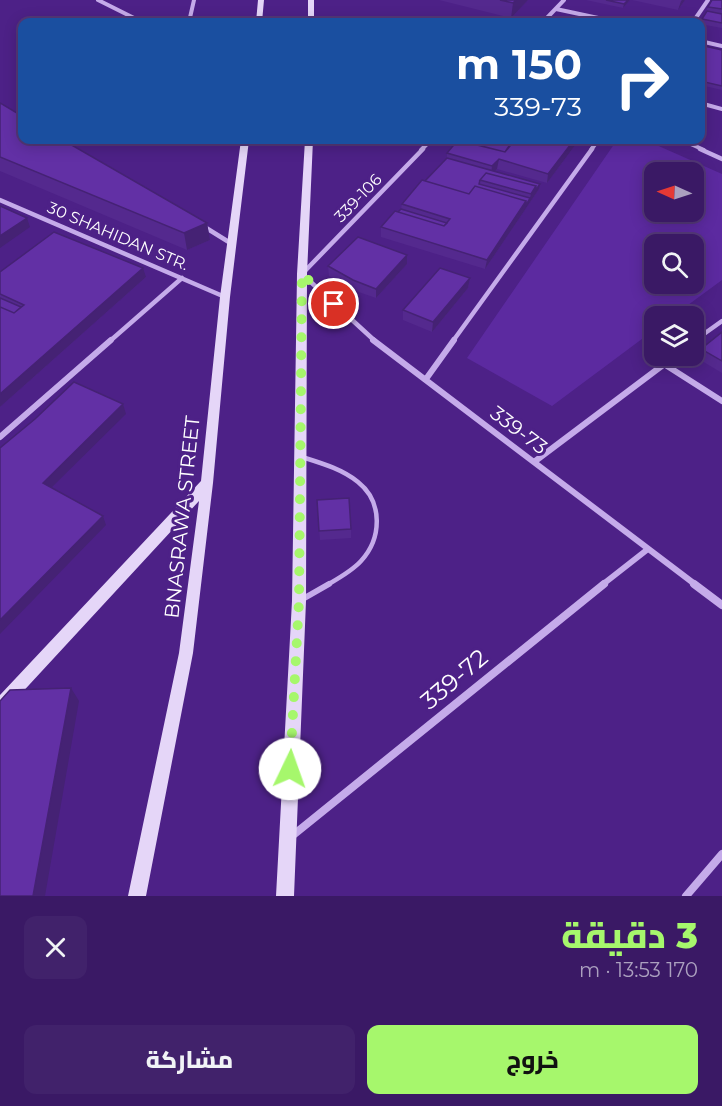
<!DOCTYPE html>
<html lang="ar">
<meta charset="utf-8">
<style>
:root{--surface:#3a1965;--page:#41226b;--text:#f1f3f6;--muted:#aba0bf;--line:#543879;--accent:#a6f76c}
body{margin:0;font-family:Montserrat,Cairo,sans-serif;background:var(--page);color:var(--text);direction:rtl;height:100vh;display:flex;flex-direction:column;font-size:22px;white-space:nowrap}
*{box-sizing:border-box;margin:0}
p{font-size:20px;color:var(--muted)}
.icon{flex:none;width:33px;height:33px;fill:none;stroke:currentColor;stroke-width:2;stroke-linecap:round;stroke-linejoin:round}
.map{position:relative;height:896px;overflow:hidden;direction:ltr}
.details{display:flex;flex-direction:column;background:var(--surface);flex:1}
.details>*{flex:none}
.top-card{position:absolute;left:18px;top:18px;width:687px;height:126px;border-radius:12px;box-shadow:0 3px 15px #0003,0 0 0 2px var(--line);direction:rtl;background:#1a4fa0;color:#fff;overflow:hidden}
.needle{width:39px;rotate:273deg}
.fabs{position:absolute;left:644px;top:162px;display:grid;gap:12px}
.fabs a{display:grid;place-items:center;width:60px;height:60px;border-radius:12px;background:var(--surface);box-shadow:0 3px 15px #0003,0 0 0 2px var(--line);font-size:30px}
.pin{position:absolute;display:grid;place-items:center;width:51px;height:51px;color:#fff;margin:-26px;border:3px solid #fff;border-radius:50%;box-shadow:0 2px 6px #0007}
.me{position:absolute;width:66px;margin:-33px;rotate:3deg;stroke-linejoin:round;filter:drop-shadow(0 0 4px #0008)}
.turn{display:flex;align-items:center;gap:21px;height:126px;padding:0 24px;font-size:27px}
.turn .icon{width:78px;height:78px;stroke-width:2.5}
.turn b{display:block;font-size:42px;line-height:51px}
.round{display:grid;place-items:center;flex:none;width:63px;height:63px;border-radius:12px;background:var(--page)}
.summary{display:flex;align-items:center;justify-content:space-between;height:102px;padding:0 24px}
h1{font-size:36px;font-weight:800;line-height:45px;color:var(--accent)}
.button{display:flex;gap:12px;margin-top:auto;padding:12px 24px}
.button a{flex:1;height:69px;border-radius:12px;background:var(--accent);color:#111;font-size:24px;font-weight:800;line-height:69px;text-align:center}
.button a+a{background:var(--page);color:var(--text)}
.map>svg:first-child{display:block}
.green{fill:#5c2aa0;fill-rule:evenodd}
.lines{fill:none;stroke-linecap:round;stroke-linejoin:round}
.lane-far1{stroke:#c5abea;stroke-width:4.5}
.lane{stroke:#c5abea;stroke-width:6}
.street-far3{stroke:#c5abea;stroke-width:4}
.street-far2{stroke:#c5abea;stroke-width:4.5}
.street-far1{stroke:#c5abea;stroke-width:6}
.street{stroke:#c5abea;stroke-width:8}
.secondary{fill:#e5d6f8;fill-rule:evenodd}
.wall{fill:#54298e}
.shaded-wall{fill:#452274}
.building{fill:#6230a5;stroke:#452274;stroke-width:1.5}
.route{stroke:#a6f76c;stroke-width:10;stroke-dasharray:0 18}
.labels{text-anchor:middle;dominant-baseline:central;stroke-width:6;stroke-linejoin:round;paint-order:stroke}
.far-street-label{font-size:16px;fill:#fff;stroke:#4d2187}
.street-label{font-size:20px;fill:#fff;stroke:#4d2187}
.near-street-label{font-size:24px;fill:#fff;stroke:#4d2187}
</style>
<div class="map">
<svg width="722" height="896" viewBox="0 0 722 896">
<rect width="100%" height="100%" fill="#4d2187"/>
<path class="green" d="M617,140H645L722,174V280L673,316H654V330L552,406L467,358ZM654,172H693V212H654ZM654,244H693V284H654Z"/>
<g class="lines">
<path class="lane-far1" d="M302,457C321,463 342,469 358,482C383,502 382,538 361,561C352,571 339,578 327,585"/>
<path class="lane" d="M301,600L329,584"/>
<path class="street-far3" d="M98,0L142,22
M556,9L617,22
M189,22L194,0
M543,22L564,0
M693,22L708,0
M700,41L722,46
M700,103L722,109
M682,140L704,150
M421,150L431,140
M591,150L598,140"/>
<path class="street-far2" d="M700,149L722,159
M0,200L225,297
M203,226L232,244
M110,341L182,278
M375,341L302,274L423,149
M453,341L592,149
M694,341L722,321"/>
<path class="street-far1" d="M373,340L696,585
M693,342L696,340
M664,364L722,401
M426,379L454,340
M0,437L111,340
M534,462L675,356
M602,585L648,549"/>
<path class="street" d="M694,584L722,605
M292,836L604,584
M686,896L722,854"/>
<path class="secondary" d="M258,0H264L262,22H256Z
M308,0H314V22H308Z
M241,140H249L230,297L213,483L193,653L146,896H128L179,653L199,501L5,711L0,713V695L201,481L220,297Z
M305,140H313L307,274L306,601L294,896H276L292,601L297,274Z"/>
</g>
<path class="wall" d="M439,0H528L511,18Z
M586,0H630L623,8Z
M632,0H685L678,10Z
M722,0V28L700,24L708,7Z
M700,45L722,50V90L700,85Z
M0,103L207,223L210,240L187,250L0,171Z
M579,140L547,183L497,169L495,171L539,189L485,269L381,237V227L398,212L401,209L402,204L425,181L447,158V153L461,141L511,143Z
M407,255V264L376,298L353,290L329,276L328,266Z
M0,272L146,277L0,407Z
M470,278L468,288L432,332L403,320V310Z
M722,332V373L697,358L701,349Z
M317,500L351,529V538L320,540Z"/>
<path class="shaded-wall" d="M516,0H528L511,18L513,3Z
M628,0H630L623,8L624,4Z
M682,0H685L678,10L681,1Z
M574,140H579L547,183L548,174Z
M499,159L497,169L491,175L492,166Z
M540,184L539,189L485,269L487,260L526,201L530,198L531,194L536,186Z
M27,218L30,227L0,248V236Z
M207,223L210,240L187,250L184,233Z
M407,255V264L376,298V289Z
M143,268L146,277L0,407V394Z
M470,278L468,288L432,332L433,322Z
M123,404L126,414L47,492L43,483Z
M103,516L106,525L0,634V620Z
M71,688L79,701L45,896H33Z"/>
<path class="building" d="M500,0H516L513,3Z
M606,0H628L624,4Z
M712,0H722V9L708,7Z
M707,11L722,14V23L702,19Z
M571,16L600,22H566Z
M700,45L722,50V86L700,81Z
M0,103L22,116V140H63L207,223L184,233L0,157Z
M458,140L505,152L515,140H574L548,174L499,159L492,166L447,153Z
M462,140H496L511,143L505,152L461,141Z
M447,158L540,184L535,191L536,186L486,173L480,180L479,184L530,198L526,205V201L475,186L469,194L425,181Z
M486,173L536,186L531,194L480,180Z
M422,180L469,194L475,186L526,201L487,260L381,227L395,211L444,226L450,219L402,204Z
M0,206L27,218L0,236Z
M401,209L447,223L444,226L398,212Z
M54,232L143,268L0,394V307L14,313L24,305L0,294V272Z
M358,237L407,255L376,289L353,280L328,266Z
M440,268L470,278L433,322L403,310Z
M0,298L21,307L14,313L0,307Z
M722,332V361L701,349Z
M74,382L123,404L43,483L103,516L0,620V448L35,419Z
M349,498L351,529L319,531L317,500Z
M71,688L33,896H0V701L10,690Z"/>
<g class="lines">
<path class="route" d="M290,769L299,601L302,274L334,304"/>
</g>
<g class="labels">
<g class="far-street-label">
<text transform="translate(358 198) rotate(-46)">339-106</text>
<text transform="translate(118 236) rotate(23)">30 SHAHIDAN STR.</text>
</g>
<g class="street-label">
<text transform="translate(519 430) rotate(37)">339-73</text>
<text transform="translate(182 517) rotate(-84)">BNASRAWA STREET</text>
</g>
<g class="near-street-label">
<text transform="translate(454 679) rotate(-40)">339-72</text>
</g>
</g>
</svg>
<div class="fabs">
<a><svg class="needle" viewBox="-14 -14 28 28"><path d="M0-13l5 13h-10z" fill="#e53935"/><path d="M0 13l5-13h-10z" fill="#aba0bf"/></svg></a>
<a><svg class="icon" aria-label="search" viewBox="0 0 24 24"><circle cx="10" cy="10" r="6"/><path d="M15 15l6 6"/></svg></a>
<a><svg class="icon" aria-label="layers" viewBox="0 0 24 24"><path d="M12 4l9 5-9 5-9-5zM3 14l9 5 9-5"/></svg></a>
</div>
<div class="pin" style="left:334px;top:304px;background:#d93025"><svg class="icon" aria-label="arrive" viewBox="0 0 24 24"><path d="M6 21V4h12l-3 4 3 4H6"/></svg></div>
<svg class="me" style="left:290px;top:769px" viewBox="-20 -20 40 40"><circle r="19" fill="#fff"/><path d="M0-13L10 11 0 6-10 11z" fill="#a6f76c"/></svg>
<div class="top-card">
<div class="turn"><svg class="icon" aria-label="right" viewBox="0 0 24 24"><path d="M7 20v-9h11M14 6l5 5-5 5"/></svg><div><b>150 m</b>339-73</div></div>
</div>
</div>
<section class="details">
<div class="summary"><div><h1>3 دقيقة</h1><p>170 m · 13:53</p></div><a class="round"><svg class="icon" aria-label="close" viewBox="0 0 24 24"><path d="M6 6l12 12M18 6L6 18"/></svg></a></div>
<div class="button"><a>خروج</a><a>مشاركة</a></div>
</section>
